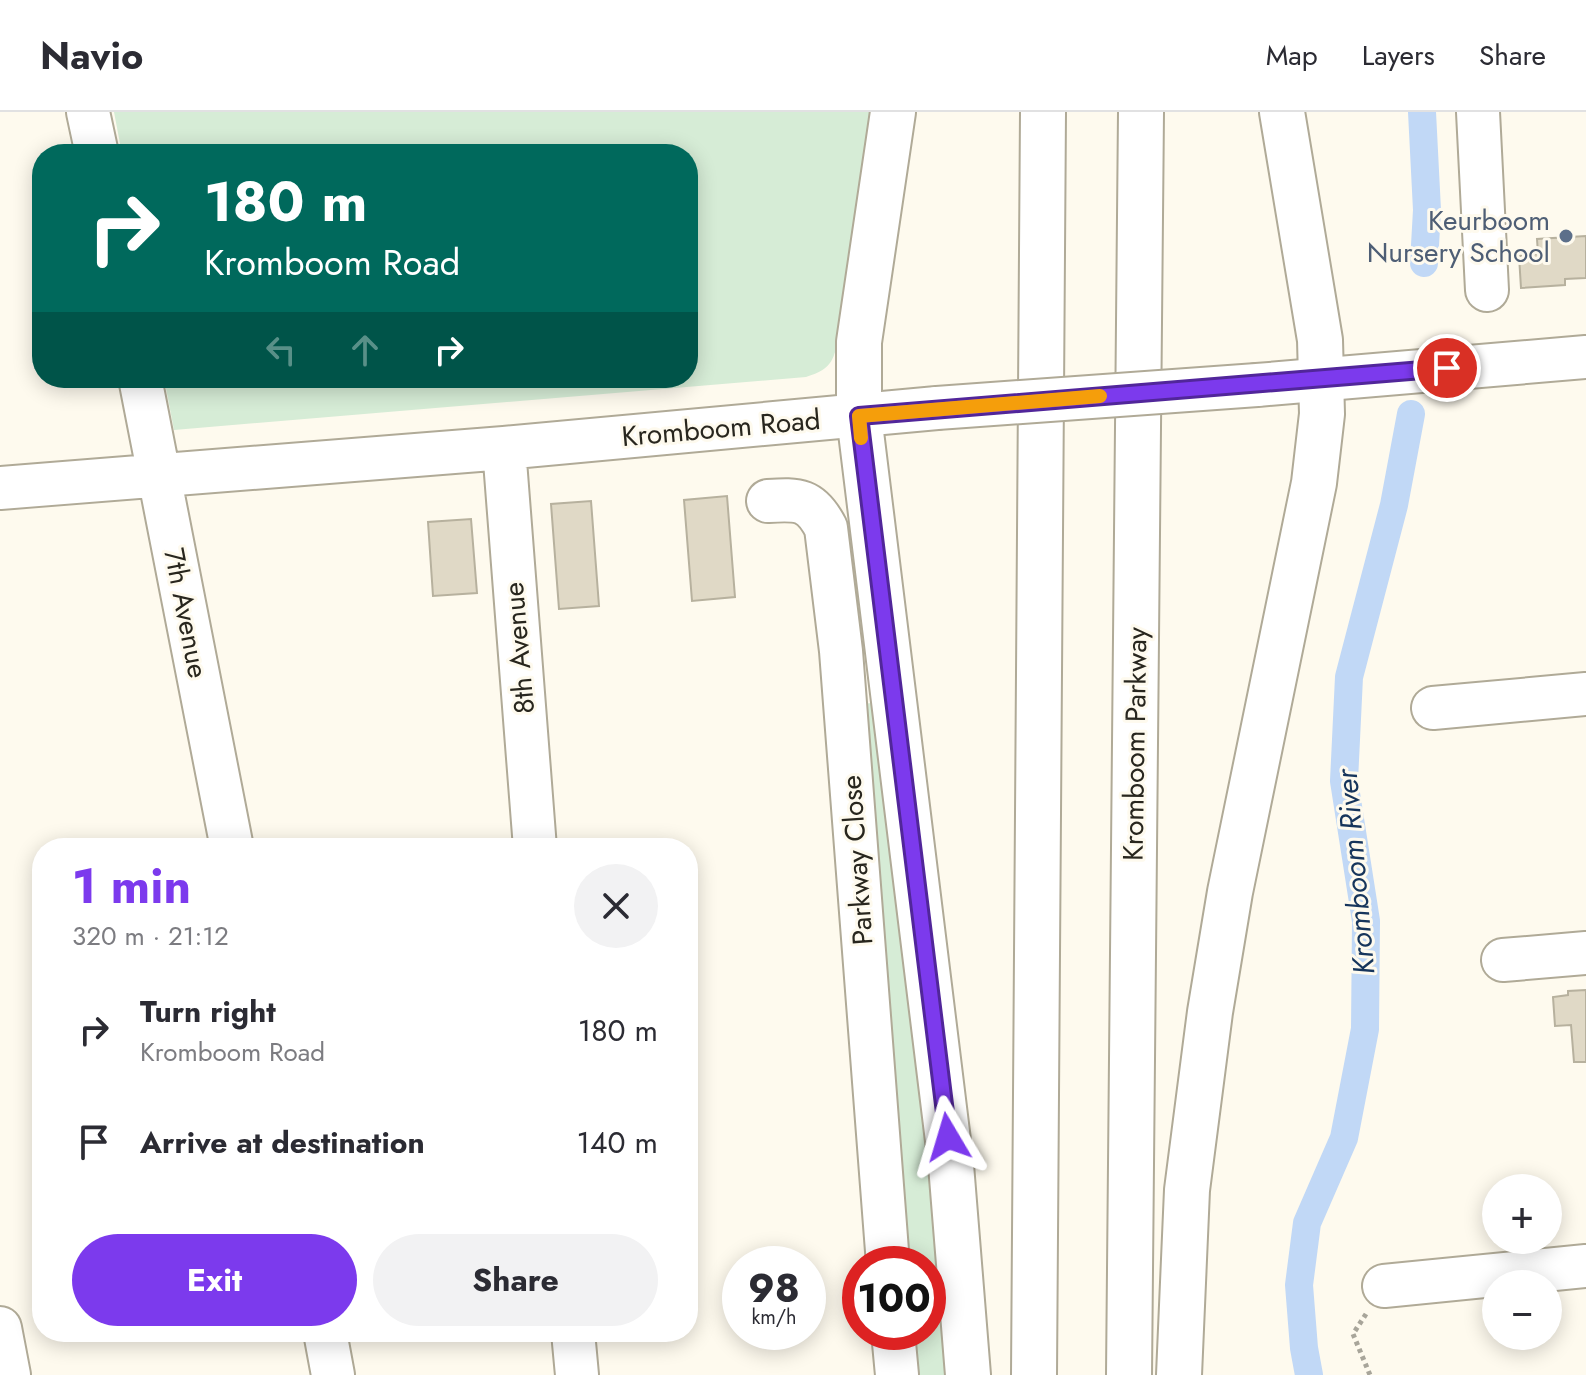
<!DOCTYPE html>
<meta charset="utf-8">
<style>
:root{--surface:#fff;--page:#f2f2f3;--text:#2b2b33;--muted:#7c7c81;--line:#e1e1e2;--accent:#7c3aed}
body{margin:0;font-family:Jost,sans-serif;background:var(--page);color:var(--text);height:100vh;display:flex;flex-direction:column;font-size:30px;white-space:nowrap}
*{box-sizing:border-box;margin:0}
p{font-size:26px;color:var(--muted)}
.icon{flex:none;width:44px;height:44px;fill:none;stroke:currentColor;stroke-width:2;stroke-linecap:round;stroke-linejoin:round}
.map{position:relative;flex:1;overflow:hidden}
.panel{position:absolute;left:32px;top:726px;width:666px;height:504px;display:flex;flex-direction:column;background:var(--surface);border-radius:32px;box-shadow:0 4px 20px #0003}
.panel>*{flex:none}
.guide{position:absolute;left:32px;top:32px;width:666px;height:244px;border-radius:32px;box-shadow:0 4px 20px #0003;background:#00695c;color:#fff;overflow:hidden}
.controls{position:absolute;left:1482px;top:1062px;display:grid;gap:16px}
.controls a{display:grid;place-items:center;width:80px;height:80px;border-radius:50%;background:var(--surface);box-shadow:0 4px 20px #0003;font-size:40px}
.speed{position:absolute;left:722px;top:1134px;display:flex;gap:16px;font-size:40px;font-weight:700;text-align:center}
.speed>*{display:grid;place-content:center;width:104px;height:104px;border-radius:50%;background:var(--surface);box-shadow:0 4px 20px #0003;line-height:1}
.speed small{font-size:20px;font-weight:400}
.speed .limit{border:12px solid #d22;background:#fff;color:#111}
.pin{position:absolute;display:grid;place-items:center;width:68px;height:68px;color:#fff;margin:-34px;border:4px solid #fff;border-radius:50%;box-shadow:0 2px 8px #0007}
.me{position:absolute;width:88px;margin:-44px;rotate:353deg;stroke-linejoin:round;filter:drop-shadow(0 0 6px #0008)}
.turn{display:flex;align-items:center;gap:28px;height:168px;padding:0 40px;font-size:36px}
.turn .icon{width:104px;height:104px;stroke-width:2.5}
.turn b{display:block;font-size:56px;line-height:68px}
.lanes{display:flex;align-items:center;height:76px;padding:0 40px;background:#0003;justify-content:center;gap:40px;direction:ltr}
.lanes .off{opacity:.35}
.round{display:grid;place-items:center;flex:none;width:84px;height:84px;border-radius:42px;background:var(--page)}
.head{display:flex;align-items:center;justify-content:space-between;height:136px;padding:0 40px}
h1{font-size:48px;font-weight:700;line-height:60px;color:var(--accent)}
.button{display:flex;gap:16px;margin-top:auto;padding:16px 40px}
.button a{flex:1;height:92px;border-radius:48px;background:var(--accent);color:#fff;font-size:32px;font-weight:700;line-height:92px;text-align:center}
.button a+a{background:var(--page);color:var(--text)}
ul{padding:0;list-style:none}
li{display:flex;align-items:center;gap:24px;height:112px;padding:0 40px}
li div{flex:1}
li b{display:block;font-size:30px}
li em{font-style:normal}
header{display:flex;align-items:center;gap:48px;box-sizing:border-box;height:112px;padding:0 40px;background:var(--surface);border-bottom:2px solid var(--line)}
header strong{font-size:38px}
nav{display:flex;gap:44px;margin-inline-start:auto;font-size:28px}
.map>svg:first-child{display:block}
.green{fill:#d6ecd6}
.lines{fill:none;stroke-linecap:round;stroke-linejoin:round}
.canal{stroke:#c1d8f6;stroke-width:28}
.building{fill:#e0d9c6;stroke:#b7b19e;stroke-width:2}
.minor-casing{stroke:#b0aa97;stroke-width:46}
.highway-casing{stroke:#b0aa97;stroke-width:48}
.path{stroke:#a8a59a;stroke-width:5;stroke-dasharray:4 4;stroke-linecap:butt}
.minor{stroke:#fff;stroke-width:42}
.highway{stroke:#fff;stroke-width:44}
.minor-bridge-casing{stroke:#b0aa97;stroke-width:46;stroke-linecap:butt}
.minor-bridge{stroke:#fff;stroke-width:42}
.route-casing{stroke:#51269a;stroke-width:20}
.route{stroke:#7c3aed;stroke-width:14}
.slow{stroke:#f59e0b;stroke-width:14}
.service-dot{fill:#5c6f8a;stroke:#fefaee;stroke-width:3}
.labels{text-anchor:middle;dominant-baseline:central;stroke-width:6;stroke-linejoin:round;paint-order:stroke}
.service-label{font-size:28px;fill:#4e5e75;stroke:#fefaee;text-anchor:end}
.street-label{font-size:28px;fill:#28261e;stroke:#fefaee}
.water-label{font-size:30px;font-style:italic;fill:#16355c;stroke:#fefaee}
</style>
<header>
<strong>Navio</strong>
<nav><a>Map</a><a>Layers</a><a>Share</a></nav>
</header>
<div class="map">
<svg width="1586" height="1263" viewBox="0 0 1586 1263">
<rect width="100%" height="100%" fill="#fefaee"/>
<path class="green" d="M114,0H873L840,221C833,248 834,256 806,265L174,318L164,266H688V42H122Z
M871,591L935,1069L951,1263H909L906,1220H928V1152H901L857,593Z"/>
<g class="lines">
<path class="canal" d="M1422,0L1427,98L1424,151
M1309,1263L1304,1236L1299,1173L1307,1111L1344,1026L1365,917L1366,809L1344,669L1349,565L1394,393L1411,302"/>
</g>
<path class="building" d="M1586,124V166L1565,167V173L1521,176L1519,144L1538,142L1537,127Z
M727,384L735,485L692,489L684,388Z
M591,389L599,494L559,497L551,392Z
M471,407L477,481L433,484L428,410Z
M1586,878V950H1574L1571,913L1555,914L1553,885L1568,883V879Z"/>
<g class="lines">
<defs>
<path id="minor" d="M88,0L97,42
M1478,0L1487,178
M140,266L232,736
M1257,273L1586,245
M504,336L535,736
M0,376L504,336L937,296
M768,389C799,387 811,387 826,416L841,539L888,1152
M1433,596L1586,582
M1503,848L1586,841
M1384,1174L1586,1154
M0,1216L9,1263
M325,1220L333,1263
M573,1220L577,1263
M893,1220L897,1263"/>
<path id="highway" d="M893,0L859,230V304L951,1053L968,1263
M1034,1263L1043,0
M1129,1263L1141,0
M1179,1263L1187,1078L1210,900L1230,780L1314,371L1322,302L1320,228L1282,0"/>
</defs>
<use href="#minor" class="minor-casing"/>
<use href="#highway" class="highway-casing"/>
<path class="path" d="M1366,1202L1353,1222L1370,1263"/>
<use href="#minor" class="minor"/>
<use href="#highway" class="highway"/>
<defs>
<path id="minor-bridge" d="M937,296L1257,273"/>
</defs>
<use href="#minor-bridge" class="minor-bridge-casing"/>
<use href="#minor-bridge" class="minor-bridge"/>
</g>
<g class="lines">
<defs>
<path id="route" d="M948,1025L859,304L1447,256"/>
</defs>
<use href="#route" class="route-casing"/>
<use href="#route" class="route"/>
<path class="slow" d="M861,326L859,304L1100,284"/>
</g>
<circle class="service-dot" cx="1566" cy="124" r="8"/>
<g class="labels">
<g class="service-label">
<text x="1550" y="108">Keurboom<tspan x="1550" dy="32">Nursery School</tspan></text>
</g>
<g class="street-label">
<text transform="translate(721 316) rotate(-5)">Kromboom Road</text>
<text transform="translate(186 501) rotate(79)">7th Avenue</text>
<text transform="translate(519 536) rotate(-95)">8th Avenue</text>
<text transform="translate(1135 632) rotate(-89)">Kromboom Parkway</text>
<text transform="translate(857 748) rotate(-94)">Parkway Close</text>
</g>
<g class="water-label">
<text transform="translate(1355 760) rotate(-95)">Kromboom River</text>
</g>
</g>
</svg>
<div class="controls">
<a>+</a>
<a>−</a>
</div>
<div class="speed"><div>98<small>km/h</small></div><div class="limit">100</div></div>
<div class="pin" style="left:1447px;top:256px;background:#d93025"><svg class="icon" aria-label="arrive" viewBox="0 0 24 24"><path d="M6 21V4h12l-3 4 3 4H6"/></svg></div>
<svg class="me" style="left:948px;top:1025px" viewBox="-20 -20 40 40"><path d="M0-17L14 15 0 8-14 15z" fill="#7c3aed" stroke="#fff" stroke-width="4"/></svg>
<div class="guide">
<div class="turn"><svg class="icon" aria-label="right" viewBox="0 0 24 24"><path d="M7 20v-9h11M14 6l5 5-5 5"/></svg><div><b>180 m</b>Kromboom Road</div></div>
<div class="lanes"><svg class="icon off" aria-label="left" viewBox="0 0 24 24"><path d="M17 20v-9H6M10 6l-5 5 5 5"/></svg><svg class="icon off" aria-label="ahead" viewBox="0 0 24 24"><path d="M12 20V5M6 11l6-6 6 6"/></svg><svg class="icon" aria-label="right" viewBox="0 0 24 24"><path d="M7 20v-9h11M14 6l5 5-5 5"/></svg></div>
</div>
<section class="panel">
<div class="head"><div><h1>1 min</h1><p>320 m · 21:12</p></div><a class="round"><svg class="icon" aria-label="close" viewBox="0 0 24 24"><path d="M6 6l12 12M18 6L6 18"/></svg></a></div>
<ul>
<li><svg class="icon" aria-label="right" viewBox="0 0 24 24"><path d="M7 20v-9h11M14 6l5 5-5 5"/></svg><div><b>Turn right</b><p>Kromboom Road</p></div><em>180 m</em></li>
<li><svg class="icon" aria-label="arrive" viewBox="0 0 24 24"><path d="M6 21V4h12l-3 4 3 4H6"/></svg><div><b>Arrive at destination</b></div><em>140 m</em></li>
</ul>
<div class="button"><a>Exit</a><a>Share</a></div>
</section>
</div>
